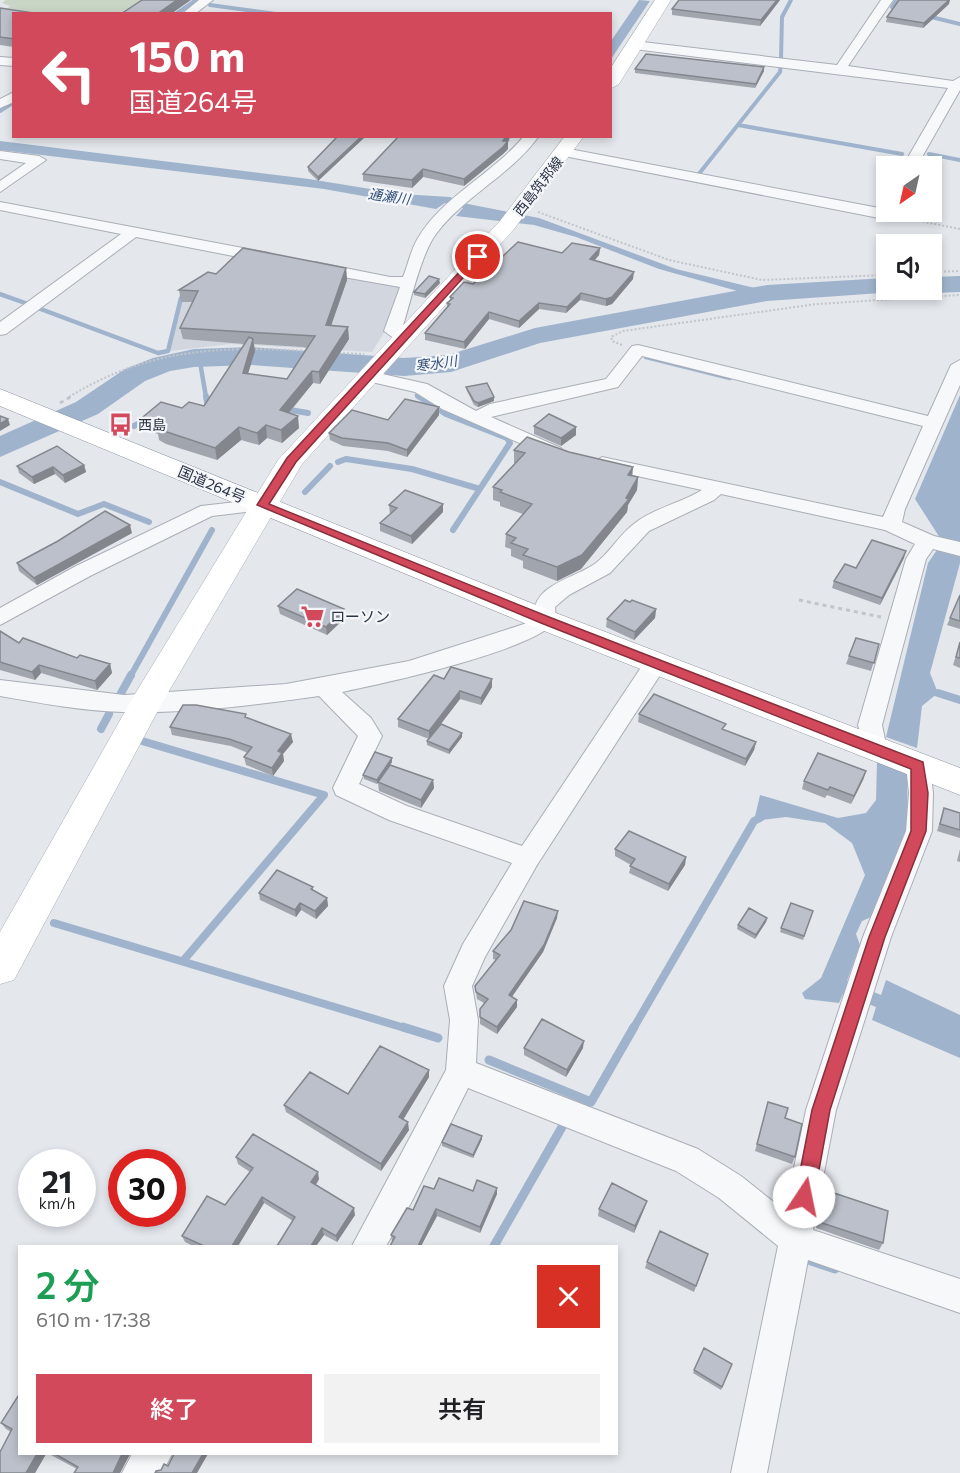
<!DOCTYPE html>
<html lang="ja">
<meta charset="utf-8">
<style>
:root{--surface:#fff;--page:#f2f2f2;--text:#202124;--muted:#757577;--accent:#d1495b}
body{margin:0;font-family:Commissioner,"Noto Sans JP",sans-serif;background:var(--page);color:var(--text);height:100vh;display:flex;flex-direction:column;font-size:22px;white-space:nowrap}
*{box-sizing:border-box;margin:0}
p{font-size:20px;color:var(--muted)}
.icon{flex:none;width:33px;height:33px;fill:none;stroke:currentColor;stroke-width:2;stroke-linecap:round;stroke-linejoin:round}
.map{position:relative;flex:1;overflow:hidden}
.sheet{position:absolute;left:18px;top:1245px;width:600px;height:210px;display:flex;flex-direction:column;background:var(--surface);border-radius:0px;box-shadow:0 3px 9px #0003}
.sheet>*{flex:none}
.guide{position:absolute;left:12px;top:12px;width:600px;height:126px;border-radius:0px;box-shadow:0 3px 9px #0003;background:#d1495b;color:#fff;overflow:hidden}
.needle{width:39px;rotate:214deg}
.tools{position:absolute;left:876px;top:156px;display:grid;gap:12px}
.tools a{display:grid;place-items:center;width:66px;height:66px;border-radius:0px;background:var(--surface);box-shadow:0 3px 9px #0003;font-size:30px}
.speed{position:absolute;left:18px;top:1149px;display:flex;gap:12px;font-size:30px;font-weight:700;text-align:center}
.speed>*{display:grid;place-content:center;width:78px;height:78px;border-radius:50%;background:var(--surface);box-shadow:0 3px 9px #0003;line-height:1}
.speed small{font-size:15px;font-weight:400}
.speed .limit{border:9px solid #d22;background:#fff;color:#111}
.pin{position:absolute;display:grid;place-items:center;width:51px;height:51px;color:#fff;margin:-26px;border:3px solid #fff;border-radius:50%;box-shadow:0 2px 6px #0007}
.me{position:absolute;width:66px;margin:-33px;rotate:11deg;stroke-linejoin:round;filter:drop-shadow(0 0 4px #0008)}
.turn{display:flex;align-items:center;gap:21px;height:126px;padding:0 18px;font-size:27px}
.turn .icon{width:78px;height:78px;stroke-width:2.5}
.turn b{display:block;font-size:42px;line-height:51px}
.round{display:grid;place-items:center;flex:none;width:63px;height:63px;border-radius:0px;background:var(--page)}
.summary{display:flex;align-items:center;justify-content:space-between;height:102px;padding:0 18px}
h1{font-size:36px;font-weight:600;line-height:45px;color:#1e9e55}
.cta{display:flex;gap:12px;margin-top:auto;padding:12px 18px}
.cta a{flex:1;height:69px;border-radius:0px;background:var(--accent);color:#fff;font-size:24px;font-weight:600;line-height:69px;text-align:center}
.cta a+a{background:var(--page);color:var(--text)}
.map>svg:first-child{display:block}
.built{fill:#d2d6de}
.green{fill:#c9d6c5}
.water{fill:#9fb4cc}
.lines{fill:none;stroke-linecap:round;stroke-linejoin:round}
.stream-far4{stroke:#9fb4cc;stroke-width:4}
.stream-far3{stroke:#9fb4cc;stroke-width:4.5}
.stream-far2{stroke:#9fb4cc;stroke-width:6}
.stream-far1{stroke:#9fb4cc;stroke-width:8}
.stream{stroke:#9fb4cc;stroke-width:9}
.river{fill:#9fb4cc;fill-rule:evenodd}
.street-casing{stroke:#a9aeb7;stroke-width:2}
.secondary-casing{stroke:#a9aeb7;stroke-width:1}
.highway-casing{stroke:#8b94a3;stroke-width:1}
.path-far1{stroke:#c2c5cb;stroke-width:2;stroke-dasharray:2 2;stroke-linecap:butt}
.path{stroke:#c2c5cb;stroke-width:3;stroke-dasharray:4 4;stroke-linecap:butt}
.street{fill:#f7f8fa;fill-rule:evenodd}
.secondary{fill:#fff;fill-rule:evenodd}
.highway{fill:#fff;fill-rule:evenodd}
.wall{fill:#a1a5ae;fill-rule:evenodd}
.shaded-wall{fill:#83868d}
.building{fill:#bbc0ca;stroke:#83868d;stroke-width:1.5}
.route{fill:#d1495b;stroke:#882f3b;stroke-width:1.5}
.labels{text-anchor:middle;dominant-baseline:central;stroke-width:4.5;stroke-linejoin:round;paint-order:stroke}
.far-street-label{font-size:14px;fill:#2b3445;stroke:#f4f6f9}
.far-water-label{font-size:14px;font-style:italic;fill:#34527a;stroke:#f4f6f9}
.far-poi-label{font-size:14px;fill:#2b3445;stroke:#f4f6f9;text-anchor:start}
.street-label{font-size:15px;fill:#2b3445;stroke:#f4f6f9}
.poi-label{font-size:15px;fill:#2b3445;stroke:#f4f6f9;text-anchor:start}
</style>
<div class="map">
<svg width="960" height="1473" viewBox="0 0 960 1473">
<rect width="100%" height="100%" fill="#e4e7ec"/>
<path class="built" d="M245,256L400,287L387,328L372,352L231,344L170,351L182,298Z"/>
<path class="green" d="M6,0H153L132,14L39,13L6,10L10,6L2,3Z"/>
<path class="water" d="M639,0L650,1L611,59V41Z
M0,141L309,179L401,194L450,197L468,204L539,218L676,269L759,289L741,292L659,269L576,237L534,225L456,216L463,208L445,203L436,209L324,189L0,150Z
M960,395V563L930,673L938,693L922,706L917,748L886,737L928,563L939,547L940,538L915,499Z
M877,762L907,774L908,826L871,917L862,921L856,934L860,945L847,981L881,995L886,980L960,1015V1058L872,1020L876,1007L843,994L839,1003L805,999L802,993L821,978L865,875L852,843L825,823L786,817L754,821L760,795L838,818L866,813L876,800Z"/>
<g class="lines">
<path class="stream-far4" d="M896,1L892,7L902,10
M210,5L276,14
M176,14L196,0
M927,16L960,24
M781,59L782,17L791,0
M0,111L14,102
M738,125L902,154
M929,154L960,160
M698,175L780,72L781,64"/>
<path class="stream-far3" d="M0,294L28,304
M38,308L158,353L168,351L181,298L185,295
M646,357L730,378
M194,358L200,362L206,397
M417,395L420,397"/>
<path class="stream-far2" d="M206,396L208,408
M418,396L446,414L507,438L510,443L453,530
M284,409L308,413
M134,426L150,418
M338,462L346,459L412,469L480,489
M0,482L78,514L104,504L149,522
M305,492L330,466
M130,677L212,530"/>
<path class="stream-far1" d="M938,693L960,700
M120,695L131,675
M101,729L109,714
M142,741L324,795L183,961
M54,923L408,1029
M633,1029L754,821L760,818"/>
<path class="stream" d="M403,1027L438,1038
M489,1060L591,1102L634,1027
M494,1246L562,1127
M811,1261L835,1269"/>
<path class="river" d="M960,276V292L932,293L922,290H932V277Z
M886,278V290H897L895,292L767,301L540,343L451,372L404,376L252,365L194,367L170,371L145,381L98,414L0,457V436L76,402L125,369L153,358L194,349L252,347L404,358L448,355L535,328L767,285Z"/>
<defs>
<path id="street" d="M199,0H213L195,14H182Z
M881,0H893L848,66L953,81L960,77V90L917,166H903L948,88L634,49L628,45L634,41L837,65Z
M0,57L14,58V66L0,65Z
M14,92V102L0,108V99Z
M524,136H539C510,176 464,196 436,234C421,254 410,304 402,329L414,338L411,342H399L384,331L400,287L315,272L307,267L315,262L390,277H403C408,265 411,249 418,238C443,196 493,174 524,136Z
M564,148L879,208L886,205V212H893L889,217L884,219L559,155V149Z
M0,151L39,156L46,160L0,192V181L26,163L0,159Z
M0,202L269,253L277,258L269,263L136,237L6,334L0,335V322L121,234L0,210Z
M638,345L928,416L951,365L960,360V385L905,509L902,522L934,536L960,542V556L933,549L926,559L882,725L887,749L884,755L875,758L866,755L858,725L906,559L915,544L885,530L721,494L714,500L649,531L610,573L569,595L555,607L556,620C538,650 381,684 342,692L371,718L382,736L359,784L407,806L522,846L648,657L656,655L664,657L667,663L664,669L537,865L485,957L472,986L478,1020L476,1063L698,1149L741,1176L785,1211L806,1110L863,937L906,831L909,793L906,766L909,760L918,757L927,760L930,766L933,793L932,831L891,937L836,1110L813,1230L960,1279V1313L808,1260L767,1473H731L778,1246L719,1198L676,1171L468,1088L411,1203L386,1246H352L446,1070L450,1020L444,986L463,944L512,863L389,820L336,795L333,788L358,736L319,696C255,705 187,714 123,712C82,711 40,703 0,696V680L124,695L286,684L409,661L524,624L534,617C532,584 574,579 596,563C610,552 620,534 635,523C654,508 681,503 702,490L595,467L592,463L602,457L883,517L923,426L642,356L618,387L491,417L561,448L564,452L554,458L442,409L415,392L363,380L360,376L369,371L427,384L476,411L490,404L606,379L632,346Z
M263,499L270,501L273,505L270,509L212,516L90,576L0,625V608L76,566L201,506Z
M132,1454H172L162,1473H122Z"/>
<path id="secondary" d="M655,0H671L619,84L610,89V69Z
M565,136H584L514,229L302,464L162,703L14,980L0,984V932L135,694L278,460L500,221Z"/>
<path id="highway" d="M0,389L556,613L960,768V795L534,627L0,406Z"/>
</defs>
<use href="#street" class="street-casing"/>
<use href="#secondary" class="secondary-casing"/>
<use href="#highway" class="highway-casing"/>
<path class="path-far1" d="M538,212L669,260L762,280L886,275
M899,217L960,229
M932,272L960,271
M622,345L612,341L611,337L623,331L817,304L960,295
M335,353L364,354
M69,397C149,348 219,346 310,351"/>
<path class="path" d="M60,403L72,396
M799,600L881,617"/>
<use href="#street" class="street"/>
<use href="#secondary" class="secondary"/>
<use href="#highway" class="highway"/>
</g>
<path class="wall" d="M780,0L760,26L672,15V9Z
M949,4L923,28L886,22L887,17Z
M0,8L14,14V47L0,45Z
M635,69L764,71L755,88L635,73Z
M338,136H366L318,181L308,171V167Z
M399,136H511L508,141V149L503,154L464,186L423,177L412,188L363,181V174Z
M600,248L599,255L595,260L633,279L612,304L606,306L580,300L566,313L539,309L519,328L489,319L465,349L425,340V333L447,308V303L450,301V297L473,284L562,253Z
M346,268L347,280L331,326L349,339L320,384L313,383L289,413L299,428L282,443L267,438L259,445L241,440L217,460L166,444L159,440L158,434L145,430L143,417L182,408L204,406L244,344L183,339L180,328L193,302H181L179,290L216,274ZM254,344L303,347L307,348L287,379L248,374L255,351Z
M440,283L425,298L414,295V292Z
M466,387L494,397V401L478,407L474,405L467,391Z
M439,415L407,457L388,451L343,446L330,440L329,433L388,420Z
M534,426L576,435L561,446L534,434Z
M514,450L638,477L637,490L628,505L627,512L581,569L557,581L523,568V561L511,556V549L505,547L506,534L523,514L500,506V502L493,500V487L516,463H514Z
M84,465L86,472L65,483L55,474L34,484L19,473L17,466Z
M443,504V512L412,544L380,531V523L390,514L389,505Z
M132,533L37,585L19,571L17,563L58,541Z
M904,558L880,605L832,588L834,581L856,568Z
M960,595V629L947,625Z
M278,606L344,609L345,618L327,635L280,614Z
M656,609L655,618L634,640L606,627L607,619Z
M0,631L19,643L77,658L110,664L112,673L97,690L41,673L35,680L0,670Z
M960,642V668L953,665Z
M879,644L871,671L846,664L849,656Z
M444,679H492V687L481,705L460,699L441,724L462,737L449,754L427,745V741L429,739L398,727V719Z
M639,714L724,730L756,742L754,750L745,766L638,722Z
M247,717L293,742L283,754L284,761L273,776L246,765L244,757L248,753L231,746L172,735L170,727Z
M392,758V762L390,765L433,780L434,788L421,808L379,791L378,783L377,784L364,779L363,775Z
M866,771L863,780L851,804L827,795L825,798L802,789L804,781Z
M944,808L960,813V838L937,831Z
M615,849L686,857L685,865L668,891L629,873L631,865L615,856Z
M960,849V862L957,861Z
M313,887V891L327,898L328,906L316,919L301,910L296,917L260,900L259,893Z
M791,903L813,911L803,940L780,932Z
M557,918L543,952L512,997L517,1000V1007L497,1034L480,1024V1009L484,1003L477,999L475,986L496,960L493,959V951Z
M767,918L766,922L755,939L737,929L738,925Z
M524,1048H583L566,1077L524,1055Z
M429,1070V1077L403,1119L409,1130L381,1171L286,1112L284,1105L348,1094Z
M768,1102L785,1118L795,1157L792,1164L755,1151Z
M482,1136V1139L473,1158L442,1146V1142Z
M236,1157L319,1179L316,1185L355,1215L337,1242L324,1235L316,1246H277L293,1221L264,1203L238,1246H193L185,1242L182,1236L225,1205L250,1172L238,1164Z
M497,1188V1194L480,1233L437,1216L421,1246H390L392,1242L391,1235L413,1210L473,1191Z
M825,1190L883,1243L879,1250L816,1228L822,1197Z
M645,1207L634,1233L598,1216L599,1209Z
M708,1254L694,1292L645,1268L647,1262Z
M704,1348L732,1364L721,1390L693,1373Z
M20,1393V1454H46L35,1473H0L11,1432L6,1429L1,1423Z
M49,1454H130L120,1473L77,1469Z"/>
<path class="shaded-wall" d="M177,0H191L171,14H157Z
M777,0H780L760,26L761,20Z
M949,0H950L949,4L923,28L924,23Z
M764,67V71L755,88L756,84Z
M362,136H366L318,181V177Z
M506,136H511L507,142L508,141V149L503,154L464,186V179L503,141Z
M423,169V177L412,188V180Z
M600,248L599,255L590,265V259Z
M346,268L347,280L327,337L326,325Z
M634,272L633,279L612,304L606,306V299Z
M439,279L440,283L425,298V294Z
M581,293L580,300L566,313L567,307Z
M539,303V309L519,328V321Z
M489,312V319L465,349L464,342Z
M348,327L349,339L320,384L319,372Z
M253,339L255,351L244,386L243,373Z
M312,371L313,383L281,422L280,410Z
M494,397V401L478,407V403Z
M439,407V415L407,457V450Z
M298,416L299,428L282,443L281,430Z
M8,419L10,425L0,431V424Z
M266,425L267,438L259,445L257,433Z
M239,427L241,440L217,460L215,448Z
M576,427V435L561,446V438Z
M84,465L86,472L65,483L63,475Z
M53,467L55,474L34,484L32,477Z
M633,467L632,480L628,475Z
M638,477L637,490L628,505L627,512L581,569L557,581V567L626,498Z
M443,504V512L412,544L411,536Z
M130,525L132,533L37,585L34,578Z
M906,551L904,558L880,605L882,598Z
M344,609L345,618L327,635L326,627Z
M656,609L655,618L634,640L635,632Z
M110,664L112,673L97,690L95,681Z
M39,665L41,673L35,680L32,672Z
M492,679V687L481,705V698Z
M460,691V699L429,739V731Z
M462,733V737L449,754V750Z
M291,734L293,742L283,754L284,761L273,776L272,768L278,751Z
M756,742L754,750L745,766L746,759Z
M392,758V762L377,784V780Z
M866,771L863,780L851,804L854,796Z
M433,780L434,788L421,808V800Z
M686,857L685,865L668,891L669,884Z
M327,898L328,906L316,919L315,911Z
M300,903L301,910L296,917L295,910Z
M558,911L557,918L543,952L508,1002L509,995Z
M767,918L766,922L755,939L756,935Z
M517,1000V1007L497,1034V1027Z
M584,1041L583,1048L566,1077L567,1070Z
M429,1070V1077L400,1125L399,1117Z
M408,1122L409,1130L381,1171V1164Z
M482,1136V1139L473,1158V1155Z
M318,1172L319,1179L313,1189L311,1182Z
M497,1188V1194L480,1233V1227Z
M262,1197L264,1203L238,1246H232Z
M647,1201L645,1207L634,1233L635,1226Z
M354,1208L355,1215L337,1242L336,1236Z
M436,1209L437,1216L421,1246H418Z
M322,1228L324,1235L316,1246H311Z
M37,1454H46L35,1473H26Z
M122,1454H130L120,1473H113Z
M203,1454H208L197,1473H192Z"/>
<path class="building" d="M142,0H177L157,14H121Z
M679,0H777L761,20L672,9Z
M899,0H949L924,23L887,17Z
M0,8L40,14H14V39L0,37Z
M646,54L764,67L756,84L635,69Z
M338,136H362L318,177L308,167Z
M399,136H506L503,141H508L503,147L464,179L423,169L412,180L363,174Z
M518,242L562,253L572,243L600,248L590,259L634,272L612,297L606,299L581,293L567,307L539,303L519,321L489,312L464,342L425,333L450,304L447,303L453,298L450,297L464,282L473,284Z
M243,248L346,268L326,325L348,327L319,372L312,371L280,410L298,416L281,430L266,425L257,433L239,427L215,448L164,431L157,428L162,423L143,417L161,402L182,408L189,402L204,406L249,337L253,339L243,373L287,379L315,336L180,328L198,291L179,290L208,272L216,274Z
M429,276L439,279L425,294L414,292Z
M487,383L494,397L478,403L474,401L466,387Z
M405,399L439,407L407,450L388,443L342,438L329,433L352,410L388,420Z
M549,414L576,427L561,438L534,426Z
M0,416L8,419L0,424Z
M527,437L569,452L633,467L628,475L638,477L626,498L629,499L582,555L557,567L523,555L528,549L511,543L516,538L506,534L532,504L500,492L502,490L493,487L525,453L514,450Z
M57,446L84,465L63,475L53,467L32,477L17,466Z
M405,490L443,504L411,536L380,523L397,508L389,505Z
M105,511L130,525L34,578L17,563L58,541Z
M872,540L906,551L882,598L834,581L845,564L856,568Z
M297,589L344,609L326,627L278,606Z
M960,595V621L950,618Z
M625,600L630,602L632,600L656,609L635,632L607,619Z
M0,631L19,643L23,638L77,658L80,655L110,664L95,681L39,665L32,672L0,662Z
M856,638L879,644L874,663L849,656Z
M960,642V658L956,657Z
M451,667L492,679L481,698L460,691L429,731L398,719L434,675L444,679Z
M654,694L726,724L722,729L756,742L746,759L639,714Z
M183,705H196L246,714L245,717L291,734L278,751L282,753L272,768L244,757L252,747L229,739L170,727Z
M441,724L462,733L449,750L427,741Z
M375,752L392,758L377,780L363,775Z
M818,753L866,771L854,796L830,787L828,790L804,781Z
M390,765L433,780L421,800L378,782Z
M944,808L960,813V830L940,824Z
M629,831L686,857L669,884L630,866L635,859L615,849Z
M277,870L313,887L311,889L327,898L315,911L300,903L295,910L259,893Z
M524,901L558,911L544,945L509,995L517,1000L497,1027L480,1017V1009L488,999L476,992L475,986L500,955L493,951L511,930Z
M791,903L813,911L804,936L781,928Z
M749,908L767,918L756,935L738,925Z
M542,1019L584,1041L567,1070L524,1048Z
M380,1046L429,1070L399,1117L408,1122L381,1164L284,1105L310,1072L348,1094Z
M768,1102L788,1108L785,1118L802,1124L795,1157L757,1144Z
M451,1124L482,1136L473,1155L442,1142Z
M253,1134L318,1172L311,1182L354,1208L336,1236L322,1228L311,1246H277L295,1217L262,1197L232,1246H204L182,1236L207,1196L225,1205L253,1168L236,1157Z
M439,1178L473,1191L477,1180L497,1188L480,1227L436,1209L418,1246H390L395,1237L391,1235L407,1208L413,1210L424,1186L434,1189Z
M612,1183L647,1201L635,1226L599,1209Z
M825,1190L888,1211L883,1243L819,1222Z
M660,1231L708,1254L696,1286L647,1262Z
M704,1348L732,1364L722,1387L694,1370Z
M20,1393V1454H37L26,1473H0V1452L12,1429L1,1423Z
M55,1454H122L113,1473H74L78,1467Z
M174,1454H203L192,1473H155L156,1471L161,1470L164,1464L168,1466Z"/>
<path class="route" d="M475,255L482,257L296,462L269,504L549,617L923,762L928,793L926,831L885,937L830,1110L814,1197L811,1203L804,1206L798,1203L795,1197L812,1110L869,937L911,831V769L541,623L257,505L287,458Z"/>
<defs>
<symbol id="bus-bare" viewBox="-9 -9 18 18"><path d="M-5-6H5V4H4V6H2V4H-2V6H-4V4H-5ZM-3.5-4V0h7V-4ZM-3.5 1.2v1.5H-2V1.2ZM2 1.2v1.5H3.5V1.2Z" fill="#d1495b" stroke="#f4f6f9" stroke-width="2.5" paint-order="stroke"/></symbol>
<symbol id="supermarket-bare" viewBox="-9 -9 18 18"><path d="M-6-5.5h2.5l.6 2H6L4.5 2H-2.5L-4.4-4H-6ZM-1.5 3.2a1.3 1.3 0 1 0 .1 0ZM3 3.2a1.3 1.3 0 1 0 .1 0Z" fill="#d1495b" stroke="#f4f6f9" stroke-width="2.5" paint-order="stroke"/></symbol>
</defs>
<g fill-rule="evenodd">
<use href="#bus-bare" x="104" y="408" width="33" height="33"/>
<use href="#supermarket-bare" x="296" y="600" width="33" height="33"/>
</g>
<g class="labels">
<g class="far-street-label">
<text transform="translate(538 186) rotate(-52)">西島筑邦線</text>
</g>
<g class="far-water-label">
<text transform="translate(389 196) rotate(8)">通瀬川</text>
<text transform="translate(436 363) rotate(-8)">寒水川</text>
</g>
<g class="far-poi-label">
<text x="138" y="424">西島</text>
</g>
<g class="street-label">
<text transform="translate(212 484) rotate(23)">国道264号</text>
</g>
<g class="poi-label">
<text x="330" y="616">ローソン</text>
</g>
</g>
</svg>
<div class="tools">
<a><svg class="needle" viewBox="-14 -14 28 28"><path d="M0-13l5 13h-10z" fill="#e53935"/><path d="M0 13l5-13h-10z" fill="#757577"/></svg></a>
<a><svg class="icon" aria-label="sound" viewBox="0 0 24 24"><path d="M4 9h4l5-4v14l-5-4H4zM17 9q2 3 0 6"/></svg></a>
</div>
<div class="speed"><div>21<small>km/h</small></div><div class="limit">30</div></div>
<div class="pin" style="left:478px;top:257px;background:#d93025"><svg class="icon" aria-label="arrive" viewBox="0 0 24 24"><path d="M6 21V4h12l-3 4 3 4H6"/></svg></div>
<svg class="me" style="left:804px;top:1197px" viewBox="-20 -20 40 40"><circle r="19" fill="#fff"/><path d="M0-13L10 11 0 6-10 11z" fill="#d1495b"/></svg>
<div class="guide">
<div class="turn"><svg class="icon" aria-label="left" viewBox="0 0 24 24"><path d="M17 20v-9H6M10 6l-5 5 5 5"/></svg><div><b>150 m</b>国道264号</div></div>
</div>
<section class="sheet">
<div class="summary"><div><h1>2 分</h1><p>610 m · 17:38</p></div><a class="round" style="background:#d93025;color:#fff"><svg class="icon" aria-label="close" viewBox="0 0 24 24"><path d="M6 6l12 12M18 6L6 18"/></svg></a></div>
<div class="cta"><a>終了</a><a>共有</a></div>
</section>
</div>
